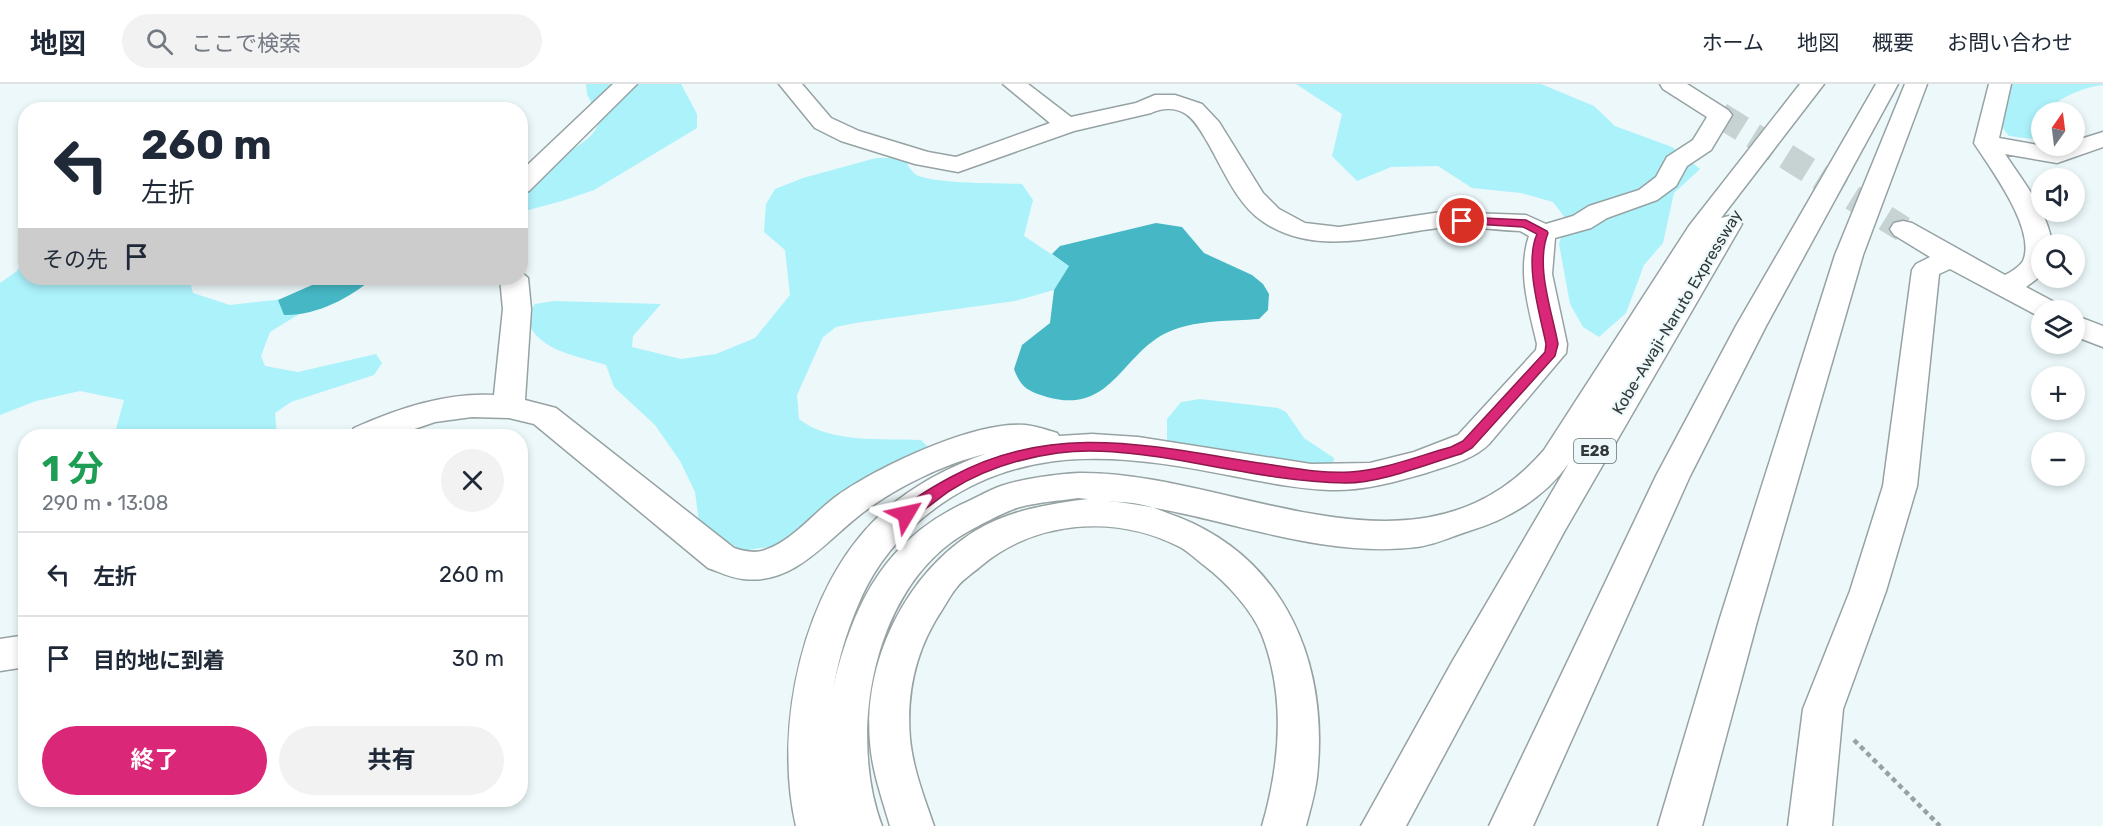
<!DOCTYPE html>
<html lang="ja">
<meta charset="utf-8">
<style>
:root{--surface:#fff;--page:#f2f2f3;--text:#1f2937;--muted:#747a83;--line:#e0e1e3;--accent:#db2777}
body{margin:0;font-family:Rubik,"Noto Sans JP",sans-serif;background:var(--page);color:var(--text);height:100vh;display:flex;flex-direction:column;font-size:22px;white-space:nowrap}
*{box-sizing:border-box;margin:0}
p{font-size:20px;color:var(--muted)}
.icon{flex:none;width:33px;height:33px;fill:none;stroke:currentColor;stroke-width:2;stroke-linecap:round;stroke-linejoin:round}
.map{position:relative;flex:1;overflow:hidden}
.side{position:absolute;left:18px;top:345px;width:510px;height:378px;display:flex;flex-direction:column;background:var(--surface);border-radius:24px;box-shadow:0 3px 9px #0003}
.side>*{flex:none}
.guide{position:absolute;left:18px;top:18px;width:510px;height:183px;border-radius:24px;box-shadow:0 3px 9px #0003;background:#fff;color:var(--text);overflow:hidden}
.needle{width:39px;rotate:14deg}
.fabs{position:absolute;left:2031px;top:18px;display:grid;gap:12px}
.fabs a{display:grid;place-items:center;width:54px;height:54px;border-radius:50%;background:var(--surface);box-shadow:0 3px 9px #0003;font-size:30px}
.pin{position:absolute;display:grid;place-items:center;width:51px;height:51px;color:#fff;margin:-26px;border:3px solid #fff;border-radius:50%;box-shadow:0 2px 6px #0007}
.me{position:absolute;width:66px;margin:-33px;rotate:54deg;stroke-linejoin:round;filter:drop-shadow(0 0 4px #0008)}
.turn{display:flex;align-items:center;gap:21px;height:126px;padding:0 24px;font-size:27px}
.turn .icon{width:78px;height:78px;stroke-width:2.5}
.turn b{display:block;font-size:42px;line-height:51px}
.then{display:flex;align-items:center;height:57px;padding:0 24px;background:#0003;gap:12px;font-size:22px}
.round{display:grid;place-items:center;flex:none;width:63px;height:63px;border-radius:32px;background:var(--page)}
.overview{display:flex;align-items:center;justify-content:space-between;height:102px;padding:0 24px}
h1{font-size:36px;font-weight:700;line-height:45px;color:#1e9e55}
.button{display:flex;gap:12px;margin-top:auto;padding:12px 24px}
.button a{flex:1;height:69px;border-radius:36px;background:var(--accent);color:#fff;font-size:24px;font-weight:700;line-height:69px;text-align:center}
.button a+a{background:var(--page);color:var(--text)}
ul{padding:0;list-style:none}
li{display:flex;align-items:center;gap:18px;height:84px;padding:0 24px;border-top:2px solid var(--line)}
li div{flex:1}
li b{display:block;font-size:22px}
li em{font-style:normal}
header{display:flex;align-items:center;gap:36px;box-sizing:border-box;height:84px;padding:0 30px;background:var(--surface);border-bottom:2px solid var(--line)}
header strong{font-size:28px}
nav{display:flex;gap:33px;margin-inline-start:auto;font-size:21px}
.search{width:420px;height:54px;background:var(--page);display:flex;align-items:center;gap:15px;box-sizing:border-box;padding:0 21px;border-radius:33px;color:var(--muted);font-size:22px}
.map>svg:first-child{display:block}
.green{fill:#acf2fb}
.water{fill:#46b8c5}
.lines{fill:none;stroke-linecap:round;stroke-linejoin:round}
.minor-tunnel{stroke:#c7d2d3;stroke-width:26;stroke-dasharray:26 13;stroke-linecap:butt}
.minor-casing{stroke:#96a2a3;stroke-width:3}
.highway-casing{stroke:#96a2a3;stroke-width:3}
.path{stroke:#99a2a3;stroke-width:4.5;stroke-dasharray:5 4;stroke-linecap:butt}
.minor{fill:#fff;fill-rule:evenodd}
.highway{fill:#fff;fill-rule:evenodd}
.route{fill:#db2777;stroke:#8e194d;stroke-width:1.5}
.labels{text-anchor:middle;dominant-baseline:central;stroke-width:4.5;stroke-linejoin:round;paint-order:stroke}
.shield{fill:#ecf8fa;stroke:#6a7272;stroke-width:1.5}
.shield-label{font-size:15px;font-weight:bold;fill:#333838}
.street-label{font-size:16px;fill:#333838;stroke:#ecf8fa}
</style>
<header>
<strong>地図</strong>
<div class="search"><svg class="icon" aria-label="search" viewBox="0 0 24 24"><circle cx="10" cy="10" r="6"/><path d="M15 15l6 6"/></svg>ここで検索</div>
<nav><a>ホーム</a><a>地図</a><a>概要</a><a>お問い合わせ</a></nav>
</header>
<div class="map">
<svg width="2103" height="742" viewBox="0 0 2103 742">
<rect width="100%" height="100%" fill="#ecf8fa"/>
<path class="green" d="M586,0H681L697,30V44L594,106L562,117L521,128V90C545,74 589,67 600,37L587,10Z
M1296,0H1541L1594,22L1615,42L1672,63L1700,85L1674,109L1663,159L1644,181L1626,229L1599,253L1583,243L1570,220L1559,160L1566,135L1553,118L1521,109L1472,104L1438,82L1391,83L1357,97L1332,72L1342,30Z
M2004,0H2103V1C2084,3 2063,12 2048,25L2053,28H2042L2041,56L2009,52L1998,38Z
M876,74H904C907,79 910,86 915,90C928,100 1001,99 1022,100L1033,116L1024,152L1069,182L1054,206L1015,217L855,239L836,243L823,253L797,311L799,335C830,360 883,354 921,356L931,366L787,460L742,467L699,438L695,408L680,377L655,341L614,303L606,281C578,272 532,266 527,232L535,220L554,217L661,220L633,252L632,263L681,275L716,270L755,254L790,211L785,166L764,148L766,120L775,105L803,94Z
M25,174L26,194H189L193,209L230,221L284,215L309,224L270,248L261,272L265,282L298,288L376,270L382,279L374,291L291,318L275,329L277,352H114L124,316L80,307L36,317L0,331V199L17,187Z
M1200,315L1278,324L1286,328L1304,354L1334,374L1333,380L1260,378L1167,358V335L1181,318Z"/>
<path class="water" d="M1156,139L1182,143L1204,169L1252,191L1263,200L1269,210L1268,226L1259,235C1231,237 1199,236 1173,246C1122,265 1114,332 1047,313C1028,307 1021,304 1014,285L1022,261L1050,239L1054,206L1069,182L1052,170L1060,162Z
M328,194H373C350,214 316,232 284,231L278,216Z"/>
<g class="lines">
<path class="minor-tunnel" d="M1720,31L1903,145"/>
<defs>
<path id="minor" d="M613,0H637L529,107L520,110V88Z
M779,0H802L831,34L859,47L928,68L956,73L1050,39L1003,0H1028L1071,33L1136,19L1155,11H1175L1202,20L1219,38L1263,109L1279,125L1305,139L1339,143L1441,128L1526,131L1546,140L1573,132L1589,122L1639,106L1656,93L1667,73L1693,56L1707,33L1663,5L1660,0H1687L1728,26L1732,31L1711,66L1687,82L1676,102L1657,116L1607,134L1591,144L1555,154L1552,190L1567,260L1566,269L1489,360C1473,376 1447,382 1426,389C1395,398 1363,407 1330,406C1298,405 1265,398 1233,392C1131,372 1032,357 941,420C905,445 876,478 859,519C828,589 820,668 840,742H796C773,643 803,503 879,432C910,403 946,384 985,370C943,380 895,404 861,430C825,458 794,501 743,495C732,494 719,488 708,484L534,340L509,334L472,333L435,338L394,352H349L354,344C397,325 446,308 494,311L503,225L500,194H520V187L528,194L531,225L525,316L556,324L734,464C743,467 755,470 765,466C794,456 814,428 838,411C880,382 974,337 1025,341C1036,342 1047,346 1057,349L1059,352L1092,350L1138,353L1311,380L1370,379L1414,368L1458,351L1536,266L1537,260C1529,225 1517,188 1529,152L1520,147C1494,146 1465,141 1438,144C1380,151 1315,174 1262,137C1237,120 1223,85 1208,59C1202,49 1196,37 1186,30C1175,23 1162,24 1151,29L1074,47L958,88L915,80L841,57L815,44Z
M1989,0H2011L1999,54L2055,64L2074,62V57L2103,48V63L2057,79L2005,70C2023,97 2048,128 2052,160H2042V191L2026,203L2058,220L2062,226H2042V233L2038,232L1950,185L1939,190L1917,402L1886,507L1843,625L1832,742H1788L1803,625L1850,507L1883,402L1912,186L1916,180L1930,173L1894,151L1890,145L1894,139L1903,137L1912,139L2005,191C2011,188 2019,183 2023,177C2037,146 1990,84 1974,59Z
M2074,231L2103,242V263L2074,252Z
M26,551V583L0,587V555Z"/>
<path id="highway" d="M1800,0H1824L1721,134L1729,132L1738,134L1742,140L1564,448L1406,742H1361L1452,578L1569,379C1545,413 1509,435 1469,447C1453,452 1434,461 1417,463C1312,476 1210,426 1107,417C1119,418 1132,418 1143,421C1155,423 1166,429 1178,433C1287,476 1329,581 1317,693C1315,710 1310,726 1306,742H1262C1280,680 1286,613 1262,551C1252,526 1226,498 1205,482C1197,476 1189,468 1180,463C1116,430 1036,436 981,482C973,489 963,495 957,503C951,510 947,518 942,526C916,565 906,608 910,655C913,685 924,713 934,742H890C882,714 872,687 870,658C863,577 906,490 975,447C1009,426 1049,420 1088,415L1078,414C1059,417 1038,418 1020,423C1005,427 972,445 959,453C872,509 848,652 882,742H838C816,676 827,607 851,544C873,487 906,448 960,421C974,415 987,407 1001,402C1021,395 1057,390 1079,389C1233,387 1418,512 1544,366L1689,142Z
M1876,0H1898L1766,242L1690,392L1533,742H1489L1656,392L1736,242Z
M1905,0H1927L1863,171L1758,534L1702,742H1658L1720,534L1835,171Z"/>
</defs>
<use href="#minor" class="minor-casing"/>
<use href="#highway" class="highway-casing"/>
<path class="path" d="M1854,656L1940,742"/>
<use href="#minor" class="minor"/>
<use href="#highway" class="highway"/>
</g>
<path class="route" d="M1462,133L1526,136L1547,147L1548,149C1535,182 1552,227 1558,260L1555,272L1472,364L1461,370C1426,380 1382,399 1346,399C1286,398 1225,384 1166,374C1131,369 1094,364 1058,369C1021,374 983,386 951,406C939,413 914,438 901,434L899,430C906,418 938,400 951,393C1053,337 1151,362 1259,379C1288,383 1320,390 1350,388C1384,386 1418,372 1451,363L1463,357L1545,268L1546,260C1540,230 1524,179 1537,150L1523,143L1458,139L1457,137Z"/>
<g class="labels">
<rect class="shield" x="1574" y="355" width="42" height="24" rx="4.5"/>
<g class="shield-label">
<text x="1595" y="367">E28</text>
</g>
<g class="street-label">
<text transform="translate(1677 228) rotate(-59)">Kobe-Awaji-Naruto Expressway</text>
</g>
</g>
</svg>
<div class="fabs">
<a><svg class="needle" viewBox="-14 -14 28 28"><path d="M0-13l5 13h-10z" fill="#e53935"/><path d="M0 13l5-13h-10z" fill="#747a83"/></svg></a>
<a><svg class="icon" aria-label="sound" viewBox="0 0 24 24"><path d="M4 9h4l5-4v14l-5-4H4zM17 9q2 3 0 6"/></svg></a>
<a><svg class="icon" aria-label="search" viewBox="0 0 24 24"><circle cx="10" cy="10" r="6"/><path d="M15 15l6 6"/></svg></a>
<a><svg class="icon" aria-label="layers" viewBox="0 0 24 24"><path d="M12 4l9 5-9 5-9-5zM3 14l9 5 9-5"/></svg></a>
<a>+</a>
<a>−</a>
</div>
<div class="pin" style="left:1462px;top:137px;background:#d93025"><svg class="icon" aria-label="arrive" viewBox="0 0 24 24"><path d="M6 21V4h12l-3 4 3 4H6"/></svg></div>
<svg class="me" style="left:906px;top:430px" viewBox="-20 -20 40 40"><path d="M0-17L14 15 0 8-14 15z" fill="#db2777" stroke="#fff" stroke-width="4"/></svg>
<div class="guide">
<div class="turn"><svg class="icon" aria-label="left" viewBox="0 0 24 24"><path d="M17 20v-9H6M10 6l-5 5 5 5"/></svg><div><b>260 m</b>左折</div></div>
<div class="then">その先<svg class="icon" aria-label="arrive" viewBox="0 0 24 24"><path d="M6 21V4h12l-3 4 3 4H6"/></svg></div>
</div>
<section class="side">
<div class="overview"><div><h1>1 分</h1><p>290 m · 13:08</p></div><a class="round"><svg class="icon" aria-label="close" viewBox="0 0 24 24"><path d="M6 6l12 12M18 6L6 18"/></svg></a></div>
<ul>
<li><svg class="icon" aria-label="left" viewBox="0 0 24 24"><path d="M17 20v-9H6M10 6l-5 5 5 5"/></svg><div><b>左折</b></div><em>260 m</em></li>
<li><svg class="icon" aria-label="arrive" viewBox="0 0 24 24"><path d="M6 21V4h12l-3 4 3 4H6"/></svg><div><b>目的地に到着</b></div><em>30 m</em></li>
</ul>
<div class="button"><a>終了</a><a>共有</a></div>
</section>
</div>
